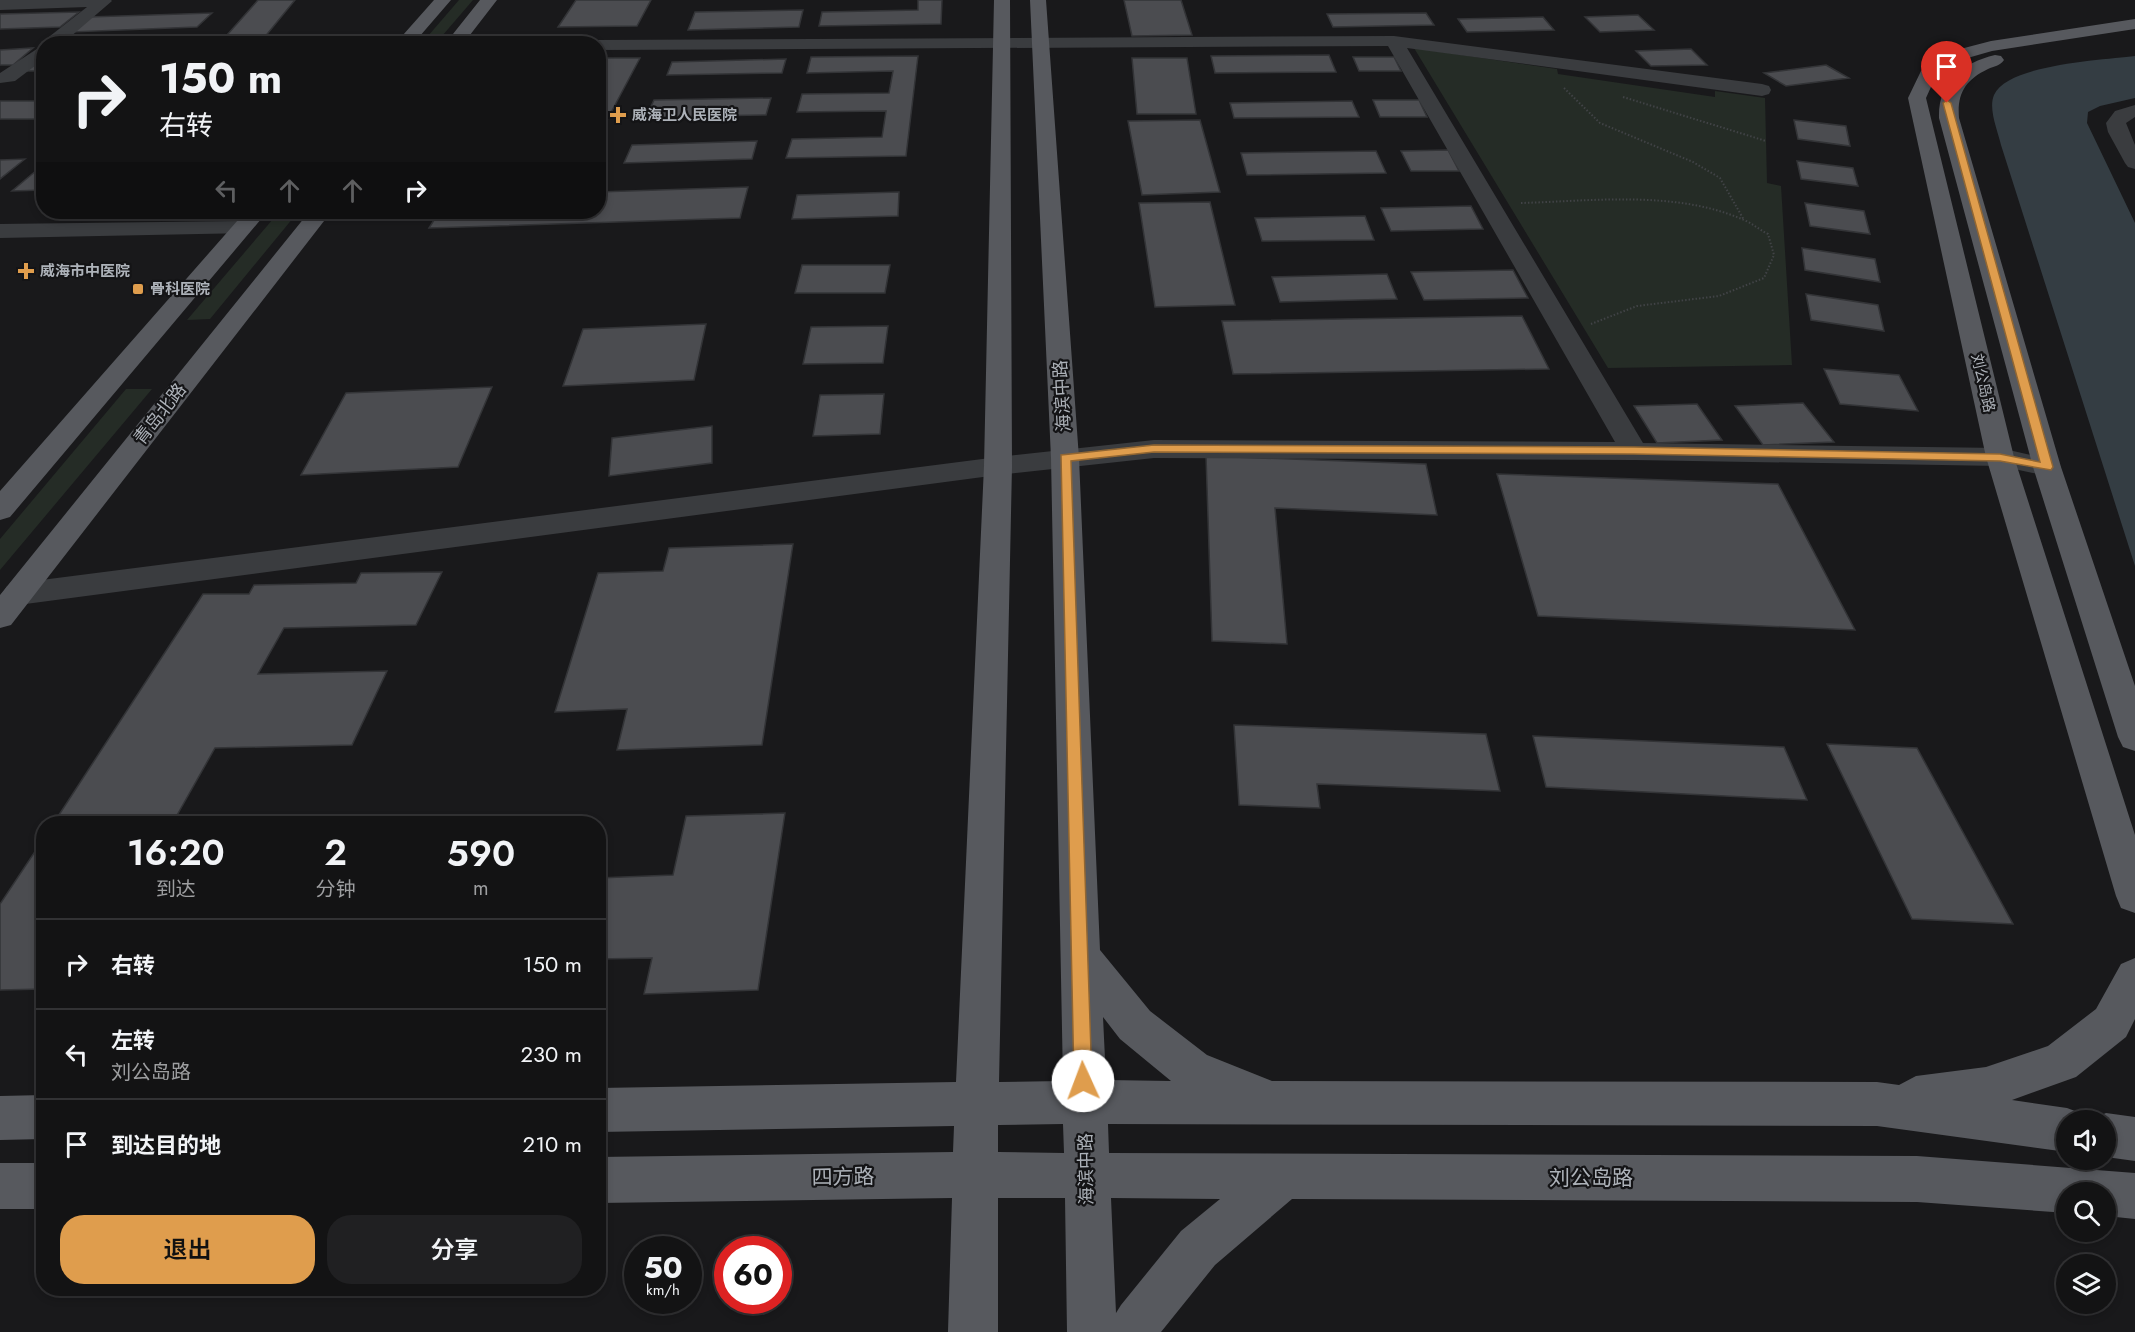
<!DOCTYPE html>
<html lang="zh">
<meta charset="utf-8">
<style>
:root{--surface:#131314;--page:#202022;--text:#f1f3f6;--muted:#9d9ea0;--line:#323234;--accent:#df9d4d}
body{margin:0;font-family:Jost,"Noto Sans SC",sans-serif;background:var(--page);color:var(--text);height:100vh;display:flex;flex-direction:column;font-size:22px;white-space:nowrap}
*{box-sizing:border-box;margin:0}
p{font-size:20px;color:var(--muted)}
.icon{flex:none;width:33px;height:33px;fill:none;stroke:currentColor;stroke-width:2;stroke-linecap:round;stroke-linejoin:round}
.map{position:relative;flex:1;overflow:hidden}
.details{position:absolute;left:36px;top:816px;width:570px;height:480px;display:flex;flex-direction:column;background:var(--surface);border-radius:24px;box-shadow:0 3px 9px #0003,0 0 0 2px var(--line)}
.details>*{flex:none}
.guide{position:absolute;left:36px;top:36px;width:570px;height:183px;border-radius:24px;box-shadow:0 3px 9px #0003,0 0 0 2px var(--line);background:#131314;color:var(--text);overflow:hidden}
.controls{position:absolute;left:2056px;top:1110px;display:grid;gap:12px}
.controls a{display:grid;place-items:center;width:60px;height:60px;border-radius:50%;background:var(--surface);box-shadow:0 3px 9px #0003,0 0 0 2px var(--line);font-size:30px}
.speed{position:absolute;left:624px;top:1236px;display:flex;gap:12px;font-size:30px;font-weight:700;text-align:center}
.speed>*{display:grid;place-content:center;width:78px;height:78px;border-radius:50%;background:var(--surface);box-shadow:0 3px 9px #0003,0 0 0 2px var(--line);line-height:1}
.speed small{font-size:15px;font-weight:400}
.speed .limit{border:9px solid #d22;background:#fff;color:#111}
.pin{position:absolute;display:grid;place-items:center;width:51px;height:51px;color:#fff;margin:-62px -26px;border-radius:50% 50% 50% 0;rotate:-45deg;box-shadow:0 0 6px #0007}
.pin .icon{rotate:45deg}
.me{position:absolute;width:66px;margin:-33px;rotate:358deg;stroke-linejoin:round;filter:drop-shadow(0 0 4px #0008)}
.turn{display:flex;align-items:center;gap:21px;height:126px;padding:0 24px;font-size:27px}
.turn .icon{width:78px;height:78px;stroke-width:2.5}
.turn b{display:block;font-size:42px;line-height:51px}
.lanes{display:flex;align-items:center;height:57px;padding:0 24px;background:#0003;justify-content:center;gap:30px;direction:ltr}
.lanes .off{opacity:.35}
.eta{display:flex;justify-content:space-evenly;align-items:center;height:102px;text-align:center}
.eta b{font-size:36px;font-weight:600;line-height:42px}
.action{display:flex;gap:12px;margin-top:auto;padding:12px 24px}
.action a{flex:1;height:69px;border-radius:24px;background:var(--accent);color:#111;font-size:24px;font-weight:600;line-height:69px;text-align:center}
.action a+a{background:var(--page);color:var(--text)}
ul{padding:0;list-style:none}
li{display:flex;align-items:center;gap:18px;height:90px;padding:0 24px;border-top:2px solid var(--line)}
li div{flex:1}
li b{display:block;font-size:22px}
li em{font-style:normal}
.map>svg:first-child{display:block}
.green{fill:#252c26}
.water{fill:#343d43}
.building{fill:#4b4c50;stroke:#333437;stroke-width:1.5}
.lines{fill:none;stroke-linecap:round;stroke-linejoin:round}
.path{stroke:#414346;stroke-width:2;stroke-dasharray:1.5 2;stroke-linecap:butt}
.minor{fill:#3a3c3f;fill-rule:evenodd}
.major{fill:#57595e;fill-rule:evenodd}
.route{fill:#df9d4d;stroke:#916632;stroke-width:1.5}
.poi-dot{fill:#df9d4d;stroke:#141416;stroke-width:2}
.labels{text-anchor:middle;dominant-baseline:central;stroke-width:4.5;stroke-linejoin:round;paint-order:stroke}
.far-poi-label{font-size:15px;font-weight:bold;fill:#adb2b9;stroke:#141416;text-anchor:start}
.far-street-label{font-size:15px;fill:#adb2b9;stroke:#141416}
.street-label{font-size:18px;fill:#adb2b9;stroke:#141416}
.near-street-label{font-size:21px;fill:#adb2b9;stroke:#141416}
</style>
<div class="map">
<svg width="2135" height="1332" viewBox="0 0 2135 1332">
<rect width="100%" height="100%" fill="#19191b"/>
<path class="green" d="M459,0H473L436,43H422Z
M1414,48L1557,69L1558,74L1715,97V91L1765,98L1767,183L1781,186L1792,365L1608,368Z
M279,212H298L210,319L187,320Z
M126,389H152L0,570V539Z"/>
<path class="water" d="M2135,56V98L2100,106L2088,112L2087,123L2135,223V566L2001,145C1998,131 1988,109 1994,95C2008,64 2104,60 2135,56Z"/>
<path class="building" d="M258,0H295L259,44H219Z
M576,0H651L637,26L558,27Z
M918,0H942L941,24L819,26L822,12L918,10Z
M1124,0H1181L1192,35L1132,36Z
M803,10L799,27L688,30L695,12Z
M79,12L60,27L0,29V14Z
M212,13L197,27L71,32L88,17Z
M1426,13L1434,25L1333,27L1327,14Z
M1638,15L1654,30L1600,32L1585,17Z
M1543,17L1554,30L1467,32L1458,19Z
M33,48L13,65H0V50Z
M1691,49L1707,65L1651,66L1636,51Z
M1329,55L1336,72L1215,73L1211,56Z
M918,56L906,156L786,158L792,139L882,137L886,111L797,112L802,94L889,93L893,71L807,73L811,57Z
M44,57V71H26Z
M1353,57H1394L1401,71H1359Z
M598,58H640L598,137Z
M1132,58H1187L1196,114H1137Z
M786,59L782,73L667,75L672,62Z
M1826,65L1849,78L1786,86L1764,73Z
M771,98L766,115L646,117L654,100Z
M1373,100H1419L1427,117H1380Z
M0,101H44V119H0Z
M1352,101L1359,117L1234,118L1230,103Z
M1200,120L1220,192L1142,195L1128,121Z
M1794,120L1846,126L1850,146L1798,139Z
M757,141L752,159L624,163L632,145Z
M1448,150L1459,171H1411L1401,151Z
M1376,151L1386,173L1247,175L1241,153Z
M25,159L0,179V160Z
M1797,161L1853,168L1858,186L1801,179Z
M44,164V190L12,191Z
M748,187L740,218L429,228L439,212H598V192Z
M899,192L898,216L792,219L797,195Z
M1210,202L1235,305L1155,307L1139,203Z
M1805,203L1864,211L1870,234L1810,226Z
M1471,206L1483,229L1391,231L1381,208Z
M1365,216L1374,240L1262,241L1255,218Z
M1802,248L1875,259L1880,282L1805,270Z
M802,265H890L885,293H795Z
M1513,270L1528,298L1424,300L1411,272Z
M1387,274L1397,299L1280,302L1272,277Z
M1806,294L1878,305L1884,331L1811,320Z
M1522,316L1549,369L1233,374L1222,321Z
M706,324L694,380L563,386L583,329Z
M888,326L883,363L803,364L811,327Z
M1824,369L1899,375L1918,411L1840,404Z
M492,387L458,467L301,475L346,393Z
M884,394L880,434L813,436L820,395Z
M1803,403L1834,442L1763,445L1735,406Z
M1697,404L1722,440L1657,443L1634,406Z
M712,426V463L609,476L612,438Z
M1206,456L1426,464L1437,515L1275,508L1287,644L1212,641Z
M1497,474L1778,484L1855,630L1538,616Z
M793,544L762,745L617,750L627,709L555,712L598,573L663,571L669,548Z
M442,572L416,625L284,628L258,674L387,671L352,745L215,748L172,824H53L203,594H249L254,585L356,583L361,573Z
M1234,725L1486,734L1500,791L1317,784L1320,808L1239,805Z
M1533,736L1784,747L1807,800L1546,787Z
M1827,744L1917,748L2013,924L1912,919Z
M785,813L758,990L644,994L652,958L598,959V878L673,875L686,816Z
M44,838V989L0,990V904Z"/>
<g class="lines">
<path class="path" d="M1564,88L1600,123L1693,162L1720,178L1744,220
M1623,97L1766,141
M1521,203C1593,201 1676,190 1744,220C1753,224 1760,230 1768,234L1774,255L1764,278L1719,296L1637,306L1591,324"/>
<path class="minor" d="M0,0H111L112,1L62,44H44V59L15,81L0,83V73L43,45L42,44L45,40L87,7L0,10Z
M1394,36L1762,84L1769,86L1771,90L1769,94L1762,96L1407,48L1643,443L2000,448L2057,461L2061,467L2057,473L2047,476L2000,466L1634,460L1154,458L998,475L18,605L7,602L2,594L7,586L18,583L998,457L1154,440L1615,442L1388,46L598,50V44H590L598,40Z
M2135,105V117L2126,123L2135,145V169L2128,167L2125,163L2108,132L2106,123L2115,111Z
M241,221L249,223L252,228L249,233L0,238V224Z"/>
<path class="major" d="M434,0H451L413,44H395Z
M480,0H497L463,44H445Z
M994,0H1010L1012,466L999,1082L1063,1081L1051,458L1030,0H1046L1079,458L1100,950L1150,1011L1207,1055L1272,1081L1877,1082L1899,1085L1916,1076L1986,1067L2048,1046L2096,1009L2121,964L2135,958V1019L2126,1037L2076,1077L2012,1100L2067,1108L2083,1114L2085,1120H2067V1152L1877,1126L1108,1124L1109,1153L1917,1156L2135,1173V1219L2106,1216V1192H2067V1213L1917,1202L1292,1199L1215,1265L1161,1332H1067L1065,1198H998V1332H948L952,1198L598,1203V1157L953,1152L954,1126L598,1132V1088L956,1082L984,466ZM1103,1017L1120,1039L1171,1081L1106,1080ZM1063,1124L1064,1153L998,1152V1125ZM1111,1198L1220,1199L1181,1231L1121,1305L1116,1313Z
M2135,19V29L1992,51L1957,61L1935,78L1926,98L2014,457L2135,835V913L2121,908L2116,896L1986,457L1908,98L1921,71L1945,53L1991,41Z
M1995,55L2001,56L2004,60C2000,66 1994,66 1988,69C1965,80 1957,94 1959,118L2061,467L2135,686V751L2123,747L2118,737L2033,467L1939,118C1938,82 1962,63 1995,55Z
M245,212H267L10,517L0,520V491Z
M309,212H331L11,625L0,628V595Z
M44,1095V1139L0,1140V1096Z
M2106,1113L2135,1117V1161L2106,1157V1120H2090Z
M0,1163H44V1209H0Z"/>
</g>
<path class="route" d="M1947,100L1951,103L2053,467L2051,470L2000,461L1634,454L1154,452L1071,461L1092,1081L1089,1087L1083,1090L1076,1087L1074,1081L1061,455L1154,445L1634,447L2000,454L2040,462L1943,103Z"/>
<g class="poi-dot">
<path d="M615 106h6v6h6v6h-6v6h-6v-6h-6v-6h6z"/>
<path d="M23 262h6v6h6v6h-6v6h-6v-6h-6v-6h6z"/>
<rect x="132" y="283" width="12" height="12" rx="3"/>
</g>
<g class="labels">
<g class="far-poi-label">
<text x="632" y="115">威海卫人民医院</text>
<text x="40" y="271">威海市中医院</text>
<text x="150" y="289">骨科医院</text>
</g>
<g class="far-street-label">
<text transform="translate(1983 383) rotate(77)">刘公岛路</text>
</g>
<g class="street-label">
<text transform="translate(1062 396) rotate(-93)">海滨中路</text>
<text transform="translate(160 414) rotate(-52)">青岛北路</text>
<text transform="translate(1086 1169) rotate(-91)">海滨中路</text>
</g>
<g class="near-street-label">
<text transform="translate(843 1177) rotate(-1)">四方路</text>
<text x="1591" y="1178">刘公岛路</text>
</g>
</g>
</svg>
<div class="controls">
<a><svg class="icon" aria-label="sound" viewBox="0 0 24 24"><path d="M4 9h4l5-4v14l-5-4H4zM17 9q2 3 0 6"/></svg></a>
<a><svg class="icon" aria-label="search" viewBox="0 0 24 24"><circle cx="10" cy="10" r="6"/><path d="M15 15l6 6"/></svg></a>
<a><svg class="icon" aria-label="layers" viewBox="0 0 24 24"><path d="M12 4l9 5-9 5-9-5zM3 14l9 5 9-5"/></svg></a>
</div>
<div class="speed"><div>50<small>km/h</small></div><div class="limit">60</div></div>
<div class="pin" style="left:1947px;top:103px;background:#d93025"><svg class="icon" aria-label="arrive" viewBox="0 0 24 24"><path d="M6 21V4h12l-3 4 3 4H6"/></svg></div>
<svg class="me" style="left:1083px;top:1081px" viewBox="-20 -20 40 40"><circle r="19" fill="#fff"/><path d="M0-13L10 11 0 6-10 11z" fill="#df9d4d"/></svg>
<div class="guide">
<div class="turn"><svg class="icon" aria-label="right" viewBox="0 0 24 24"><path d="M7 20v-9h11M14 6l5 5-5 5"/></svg><div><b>150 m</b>右转</div></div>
<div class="lanes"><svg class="icon off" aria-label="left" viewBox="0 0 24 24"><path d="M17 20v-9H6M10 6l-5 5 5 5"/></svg><svg class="icon off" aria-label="ahead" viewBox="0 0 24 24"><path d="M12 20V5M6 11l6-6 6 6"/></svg><svg class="icon off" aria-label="ahead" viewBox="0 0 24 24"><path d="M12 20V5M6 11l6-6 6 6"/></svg><svg class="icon" aria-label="right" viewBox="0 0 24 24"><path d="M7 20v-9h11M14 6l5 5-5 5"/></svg></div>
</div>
<section class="details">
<div class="eta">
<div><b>16:20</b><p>到达</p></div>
<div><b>2</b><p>分钟</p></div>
<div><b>590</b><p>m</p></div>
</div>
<ul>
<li><svg class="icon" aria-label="right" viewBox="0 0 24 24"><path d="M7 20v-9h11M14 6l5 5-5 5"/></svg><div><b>右转</b></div><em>150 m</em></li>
<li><svg class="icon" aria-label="left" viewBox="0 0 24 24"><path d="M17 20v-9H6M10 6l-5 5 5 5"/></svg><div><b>左转</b><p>刘公岛路</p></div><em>230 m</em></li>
<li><svg class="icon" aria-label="arrive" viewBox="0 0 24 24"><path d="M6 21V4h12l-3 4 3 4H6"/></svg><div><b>到达目的地</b></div><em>210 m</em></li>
</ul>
<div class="action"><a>退出</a><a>分享</a></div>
</section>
</div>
